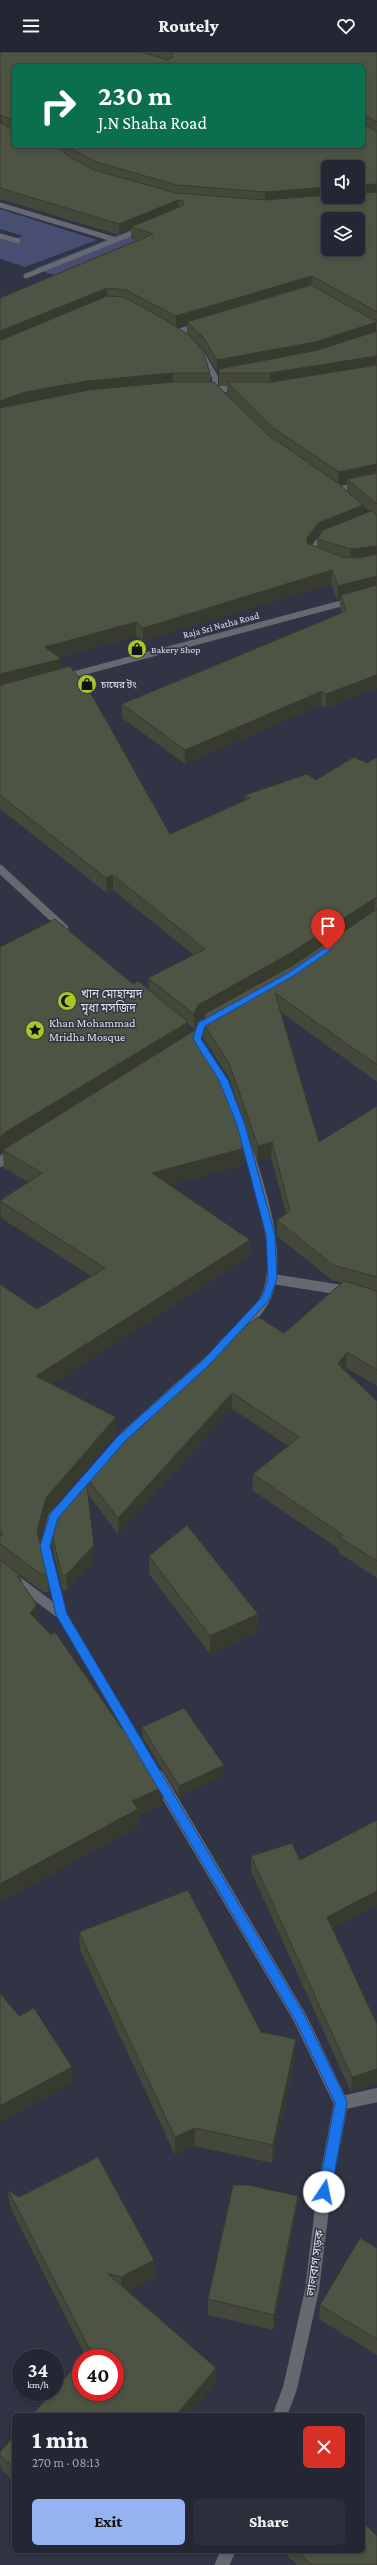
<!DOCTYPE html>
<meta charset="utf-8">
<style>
:root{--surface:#242733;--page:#2c2f3b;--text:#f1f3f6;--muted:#a3a5ac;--line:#41444e;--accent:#95b2f1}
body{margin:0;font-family:"Crimson Pro","Noto Sans Bengali",serif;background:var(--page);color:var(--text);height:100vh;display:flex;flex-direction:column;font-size:15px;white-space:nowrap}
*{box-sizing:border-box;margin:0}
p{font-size:13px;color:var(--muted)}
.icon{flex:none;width:22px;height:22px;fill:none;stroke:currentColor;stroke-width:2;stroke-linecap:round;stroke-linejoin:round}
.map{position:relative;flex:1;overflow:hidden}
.drawer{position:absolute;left:12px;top:2361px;width:353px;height:140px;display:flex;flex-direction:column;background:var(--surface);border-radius:6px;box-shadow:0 2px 6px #0003,0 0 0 1px var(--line)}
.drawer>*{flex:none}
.top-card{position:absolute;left:12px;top:12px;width:353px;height:84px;border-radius:6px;box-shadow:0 2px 6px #0003,0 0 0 1px var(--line);background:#0b6e4f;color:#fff;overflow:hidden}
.tools{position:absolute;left:321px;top:108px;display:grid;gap:8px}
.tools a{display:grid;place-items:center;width:44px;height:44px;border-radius:6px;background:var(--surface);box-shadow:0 2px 6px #0003,0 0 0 1px var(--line);font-size:20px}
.speed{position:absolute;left:12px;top:2297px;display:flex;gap:8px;font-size:20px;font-weight:700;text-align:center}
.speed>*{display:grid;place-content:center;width:52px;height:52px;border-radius:50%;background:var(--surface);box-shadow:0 2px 6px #0003,0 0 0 1px var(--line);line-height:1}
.speed small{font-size:10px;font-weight:400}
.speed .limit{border:6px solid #d22;background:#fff;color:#111}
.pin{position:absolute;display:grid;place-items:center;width:34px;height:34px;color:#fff;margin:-41px -17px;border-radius:50% 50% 50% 0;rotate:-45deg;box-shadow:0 0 4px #0007}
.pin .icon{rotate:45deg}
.me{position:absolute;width:44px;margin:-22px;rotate:11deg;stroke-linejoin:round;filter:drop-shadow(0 0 3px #0008)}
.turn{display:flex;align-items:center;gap:14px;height:84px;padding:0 20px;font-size:18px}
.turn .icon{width:52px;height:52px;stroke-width:2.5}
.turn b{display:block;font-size:28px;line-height:34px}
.round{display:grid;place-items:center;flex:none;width:42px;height:42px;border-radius:6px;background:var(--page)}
.head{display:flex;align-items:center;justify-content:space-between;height:68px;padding:0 20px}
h1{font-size:24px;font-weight:800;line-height:30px}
.cta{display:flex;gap:8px;margin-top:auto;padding:8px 20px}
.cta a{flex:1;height:46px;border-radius:6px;background:var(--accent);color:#111;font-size:16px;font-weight:800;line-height:46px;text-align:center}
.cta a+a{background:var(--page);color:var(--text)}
header{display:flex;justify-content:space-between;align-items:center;height:52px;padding:0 20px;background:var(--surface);font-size:18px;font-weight:800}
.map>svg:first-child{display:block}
.green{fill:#484e71}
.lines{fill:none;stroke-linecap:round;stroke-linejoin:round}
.minor-far4{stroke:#676971;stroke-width:5}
.minor-far3{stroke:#676971;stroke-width:6}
.minor-far2{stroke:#676971;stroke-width:8}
.minor-far1{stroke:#676971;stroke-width:10}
.minor{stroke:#676971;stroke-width:14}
.wall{fill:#43483a;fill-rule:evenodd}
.shaded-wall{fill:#373b2f}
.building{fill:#4e5443;stroke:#373b2f;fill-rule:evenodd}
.route{fill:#1a73e8;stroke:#114b97}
.labels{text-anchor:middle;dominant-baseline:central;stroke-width:3;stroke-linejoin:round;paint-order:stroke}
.far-street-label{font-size:10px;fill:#dee0ea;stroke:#303444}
.far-poi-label{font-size:10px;fill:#dee0ea;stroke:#303444;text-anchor:start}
.poi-label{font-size:12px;fill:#dee0ea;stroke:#303444;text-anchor:start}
.street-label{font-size:12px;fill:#dee0ea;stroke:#303444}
</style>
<header><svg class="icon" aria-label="menu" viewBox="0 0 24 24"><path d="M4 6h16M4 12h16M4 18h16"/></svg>Routely<svg class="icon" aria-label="heart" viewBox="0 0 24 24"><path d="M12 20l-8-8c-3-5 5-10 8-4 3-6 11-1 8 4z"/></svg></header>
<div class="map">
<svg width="377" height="2513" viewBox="0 0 377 2513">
<rect width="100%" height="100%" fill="#303444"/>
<path class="green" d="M0,157L97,188L25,215L0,207V186L10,189L23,184L0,177Z
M176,160L198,167L58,224L34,217Z"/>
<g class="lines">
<path class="minor-far4" d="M0,153L116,188
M0,184L18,189
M26,224L143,177
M188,277L200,273"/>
<path class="minor-far3" d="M177,280L192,276
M200,299L215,325V337
M207,337H239
M337,438L377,429
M315,504L310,502L317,491L329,484
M64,625L377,542"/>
<path class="minor-far2" d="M0,817L64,876
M190,992L197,987L201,973L214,966
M233,1052L251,1105
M6,1105L14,1100"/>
<path class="minor-far1" d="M0,1110L8,1104
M273,1227L348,1239
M223,1293C238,1279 257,1264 266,1245C283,1207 262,1142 250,1104
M125,1384L190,1325
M64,1453L53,1465L45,1495L62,1563L134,1686
M0,1516L62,1563"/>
<path class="minor" d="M157,1724L300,1966L341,2051L324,2140L312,2238L290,2336L280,2363
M341,2051L377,2043
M222,2513L228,2499"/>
</g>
<path class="wall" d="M0,0H377V636L326,656L321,653L185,712L122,666V652L342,561L340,556V547L337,548L331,532L143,589L136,584L59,605L61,616L170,782L245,748V743L316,728L367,711L377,705V1030L281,960L319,1090L377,1054V1334L346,1316L344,1318L377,1349V1526L339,1501V1497L252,1438L253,1422L288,1394L232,1357L118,1482L88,1442L94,1509L67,1538L63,1539L52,1495L51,1479L58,1452L126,1375L139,1378L180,1335V1327L284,1281L342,1231L332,1228L277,1184V1168L286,1162L271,1105L257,1109L229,1026L203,986V971L205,964L198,968L194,977L188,972V983L245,1096L244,1113L170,1133L250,1188L249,1205L52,1332L116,1365V1382L47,1463L40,1490L48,1522L49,1540H43L3,1510L21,1524L22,1532L38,1570L163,1752L139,1763V1774L0,1850V1232L37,1257L91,1224L1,1166L0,1148L28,1130L4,1116L3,1101L0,1103V895L133,932L149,938L148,926L194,903L113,838L107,841L0,757V246L137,188L131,187V178L119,183L0,147ZM14,14L363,94H14ZM187,272V282L177,275ZM194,289L204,298L217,320H219V334H227V342L210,330V321ZM347,431V439L340,433ZM363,454L370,460L363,462ZM320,483L317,487V495L311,493L318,484Z
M149,1504L258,1562L257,1580L210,1602L149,1522Z
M142,1675L223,1724L179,1745L143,1686Z
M251,1804L300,1808L377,1853L332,1877L377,1972V2031L351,2040L251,1819Z
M79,1880L295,2005L272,2111L194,2094L175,2103L80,1898Z
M8,2138L19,2145L155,2225L128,2239L216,2316V2332L85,2303L10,2155Z
M298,2144L296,2160L273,2278L208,2263V2247Z
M377,2196V2303L319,2267L320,2253Z
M14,2384V2430L1,2417L0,2412V2400Z
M283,2499H363L377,2513H297Z"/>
<path class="shaded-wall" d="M0,63H1L2,73L0,74Z
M365,63V73L363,74V64Z
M377,132V143L358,144V133Z
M328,135V145L265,151V140Z
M178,148L179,159L131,175V178L119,183V172Z
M312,224L311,236L187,270V272L176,276V264Z
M107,236V248L0,291V279Z
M376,270V282L315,302L219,317V320H217V308Z
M377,304L376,317L270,334V321Z
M173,321V334L0,361V349L26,340L87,329Z
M377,412L376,425L347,427V431L338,433L339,420Z
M363,453V466L318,484L306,499L307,486L318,471Z
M377,494V507L350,510L351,497Z
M332,518L331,532L143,589V576Z
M377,524L376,538L341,543L340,547L337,548L338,534Z
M136,570V584L46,608L45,595Z
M61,607L62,621L0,636V622Z
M377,623V636L326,656V642Z
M322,639L321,653L185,712V698Z
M113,823V838L107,841L106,826Z
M375,846L374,860L288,917L198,968L194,977V962L198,953Z
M188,970V986L3,1098V1101L0,1103V1085L4,1081Z
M272,1090L271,1105L257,1109L258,1094Z
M245,1096L244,1113L153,1138L152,1121Z
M250,1188L249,1205L38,1342L36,1324Z
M347,1300L346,1316L337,1328L338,1312Z
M232,1341V1357L118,1482V1466Z
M116,1365V1382L47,1463L38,1496L37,1479L46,1446Z
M94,1493V1509L67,1538L66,1523Z
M37,1553L38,1571L30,1561Z
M258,1562L257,1580L210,1602V1584Z
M224,1713L223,1724L179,1745V1734Z
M163,1735V1752L139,1763V1774L0,1850V1832L132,1749Z
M377,1839V1853L326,1881L327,1865Z
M296,1987L295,2005L272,2111L273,2093Z
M72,2015L73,2031L0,2071V2054Z
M377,2017V2031L351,2040L352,2025Z
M195,2076L194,2094L175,2103V2085Z
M298,2144L296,2160L273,2278L274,2263Z
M154,2208L155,2225L122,2243L121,2225Z
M216,2316V2332L190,2363H176Z"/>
<path class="building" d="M0,0H141L168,8L173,5L170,0H169H377V70L365,63L363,64V14H14V69L1,63H0Z
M0,71L12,77L14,76V94H57L68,104L94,118L176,141L265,148L328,143V145H358V141L377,140V260L312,224L176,264L126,238L107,236L0,279V246L153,182L131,175L184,153L183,149L178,148L119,172L0,136ZM328,167H358V197H328Z
M363,71L376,79H377V132L358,133V115H328V135L265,140L177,133L96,110L72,97L69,94H363Z
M311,233L373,268H377V270L315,290L217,308L204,286L187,270Z
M107,244L124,245L164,267L190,284L203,299L210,321H173L87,329L26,340L0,349V288H1Z
M377,279V304L270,321H219V317L318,298Z
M377,313V412L339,420L272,375L227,330H271Z
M173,330H214L267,382L335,429L363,453L318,471L307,486V491L342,505L359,506L377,502V524L338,534L332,518L143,576L136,570L45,595L61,607L0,622V356L88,338Z
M377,421V452L347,427Z
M371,459L377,463V494L351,497L317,487L323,478Z
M377,533V623L326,642L322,639L185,698L122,652L346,559L341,543Z
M70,614L93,645L170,782L250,746L245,743L307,722L316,728L354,705L367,711L377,705V846H375L289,902L198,953L194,962L148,926L205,897L113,823L106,826L0,743V633H1Z
M377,857V1013L275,941L319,1090L377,1054V1225L333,1213L277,1168L290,1159L272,1090L258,1094L229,1011L203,971L206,961L295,912Z
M55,867L133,932L138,929L188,970L4,1081L0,1085V895Z
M195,978L219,1014L236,1058L245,1096L152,1121L250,1188L36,1324L116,1365L46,1446L37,1479L48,1522L42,1523L2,1493H0V1484L3,1482L0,1480V1232L37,1257L105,1216L0,1149L42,1121L3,1098Z
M344,1229L377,1239V1318L347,1300L338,1312L377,1349V1509L340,1486L343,1483L253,1422L299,1385L232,1341L118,1466L86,1425L94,1493L66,1523H62L51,1479L58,1452L126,1375L128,1373L139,1378L184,1330L180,1327L209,1301L258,1265L284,1281Z
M187,1473L258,1562L210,1584L149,1504Z
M0,1508L21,1524H17L37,1553L30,1561L51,1583L55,1580L123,1678L130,1675L163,1735L132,1749L138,1757L0,1832Z
M184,1656L224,1713L179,1734L142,1675Z
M377,1768V1839L327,1865L377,1972V2017L352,2025L251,1804L292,1791L300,1808Z
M188,1838L261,1980L296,1987L273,2093L195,2076L175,2085L79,1880Z
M0,1941L19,1964L34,1956L72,2015L0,2054Z
M98,2105L154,2208L121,2225L108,2222L216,2316L176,2363H32L53,2340H55V2337L81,2308V2340H115V2306H83L90,2298L8,2138L19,2145Z
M233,2133H248L298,2144L274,2263L208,2247Z
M360,2186L377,2196V2287L320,2253Z
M14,2384V2416L0,2403V2400Z
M363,2470L377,2484V2513H312L297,2499H363Z"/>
<path class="route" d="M325,896L331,898L293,924L205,974L201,987L228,1028L245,1073L275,1183L277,1227L269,1248L209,1313L125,1389L58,1466L50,1494L67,1562L304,1962L346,2047L347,2051L331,2140L329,2144L324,2146L320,2144L318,2140L335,2051L296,1970L56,1563L40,1494L50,1462L118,1384L202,1309L262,1245L268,1227L266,1183L237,1073L219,1028L193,987L198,971L288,921Z"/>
<defs>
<symbol id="shop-disc" viewBox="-11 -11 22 22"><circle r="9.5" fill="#a4c825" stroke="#303444"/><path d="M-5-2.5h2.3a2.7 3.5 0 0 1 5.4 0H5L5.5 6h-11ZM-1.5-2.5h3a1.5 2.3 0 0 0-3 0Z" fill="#111"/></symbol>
<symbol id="mosque-disc" viewBox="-11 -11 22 22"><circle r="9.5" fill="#a4c825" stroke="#303444"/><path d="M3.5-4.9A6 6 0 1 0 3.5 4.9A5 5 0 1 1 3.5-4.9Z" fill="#111"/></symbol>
<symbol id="sight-disc" viewBox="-11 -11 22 22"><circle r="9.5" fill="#a4c825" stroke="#303444"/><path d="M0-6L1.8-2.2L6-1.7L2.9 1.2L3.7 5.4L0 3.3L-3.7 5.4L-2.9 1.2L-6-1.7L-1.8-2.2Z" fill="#111"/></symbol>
</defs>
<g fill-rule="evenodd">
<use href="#shop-disc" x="126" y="586" width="22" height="22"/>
<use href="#shop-disc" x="76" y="621" width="22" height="22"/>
<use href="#mosque-disc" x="56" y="938" width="22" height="22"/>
<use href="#sight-disc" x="24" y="967" width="22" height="22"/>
</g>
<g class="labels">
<g class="far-street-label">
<text transform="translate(221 573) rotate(-15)">Raja Sri Natha Road</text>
</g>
<g class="far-poi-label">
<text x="151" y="597">Bakery Shop</text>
<text x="101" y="632">চায়ের টং</text>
</g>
<g class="poi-label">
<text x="81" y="942">খান মোহাম্মদ<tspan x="81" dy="14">মৃধা মসজিদ</tspan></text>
<text x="49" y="971">Khan Mohammad<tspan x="49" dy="14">Mridha Mosque</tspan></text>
</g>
<g class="street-label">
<text transform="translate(315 2211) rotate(-82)">লালবাগ সড়ক</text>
</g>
</g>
</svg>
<div class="tools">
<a><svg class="icon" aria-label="sound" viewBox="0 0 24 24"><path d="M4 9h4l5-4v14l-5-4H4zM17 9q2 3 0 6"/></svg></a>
<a><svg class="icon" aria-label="layers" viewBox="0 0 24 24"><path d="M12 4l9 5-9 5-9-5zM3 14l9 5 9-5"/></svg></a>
</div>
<div class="speed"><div>34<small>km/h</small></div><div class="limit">40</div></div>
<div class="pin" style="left:328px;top:898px;background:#d93025"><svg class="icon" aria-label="arrive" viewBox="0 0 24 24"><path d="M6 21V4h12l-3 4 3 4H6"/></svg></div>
<svg class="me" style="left:324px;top:2140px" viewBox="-20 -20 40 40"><circle r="19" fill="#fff"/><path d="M0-13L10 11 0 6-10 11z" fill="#1a73e8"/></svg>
<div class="top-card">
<div class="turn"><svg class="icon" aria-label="right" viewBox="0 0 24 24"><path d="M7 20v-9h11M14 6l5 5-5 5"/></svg><div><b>230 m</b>J.N Shaha Road</div></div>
</div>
<section class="drawer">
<div class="head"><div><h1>1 min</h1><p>270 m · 08:13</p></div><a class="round" style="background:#d93025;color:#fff"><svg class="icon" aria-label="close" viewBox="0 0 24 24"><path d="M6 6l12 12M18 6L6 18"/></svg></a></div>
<div class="cta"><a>Exit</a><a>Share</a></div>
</section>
</div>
